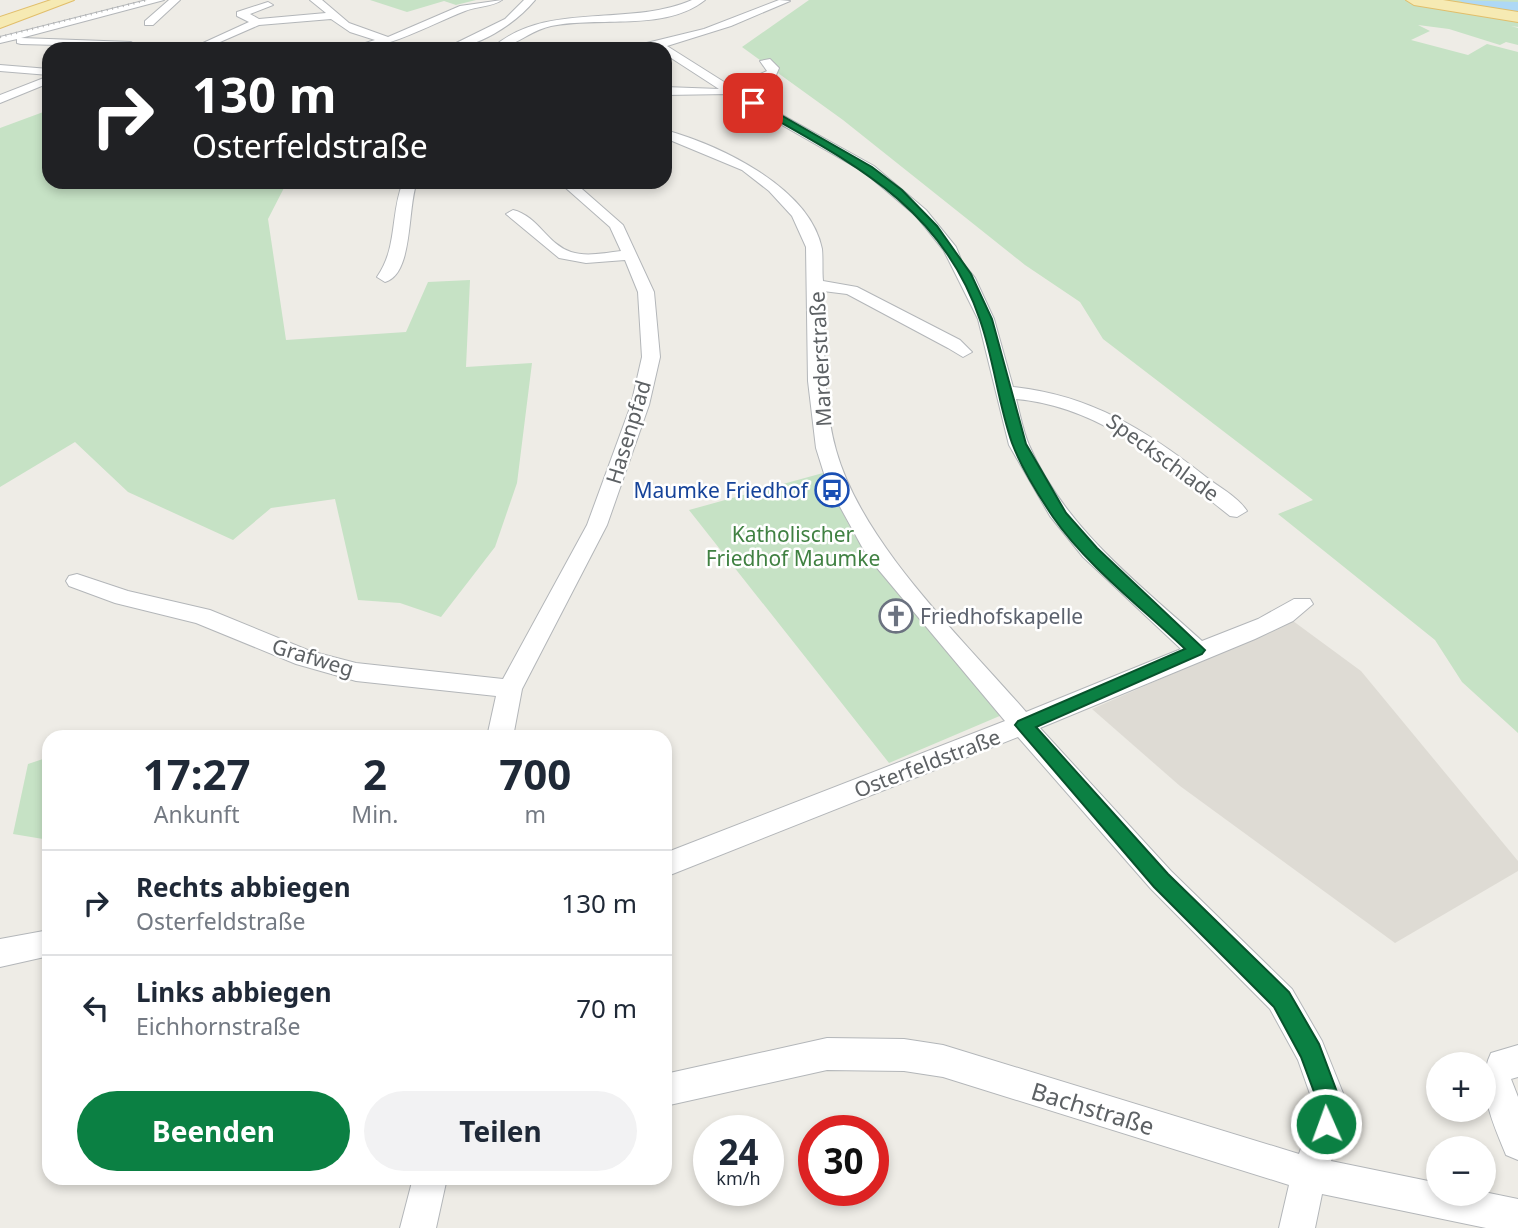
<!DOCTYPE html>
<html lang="de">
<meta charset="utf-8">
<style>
:root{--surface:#fff;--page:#f2f2f3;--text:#1f2937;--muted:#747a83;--line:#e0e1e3;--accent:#0b8043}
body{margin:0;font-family:"Noto Sans",sans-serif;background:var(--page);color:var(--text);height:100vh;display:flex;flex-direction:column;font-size:26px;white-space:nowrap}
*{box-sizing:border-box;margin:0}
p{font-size:23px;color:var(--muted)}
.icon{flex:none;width:38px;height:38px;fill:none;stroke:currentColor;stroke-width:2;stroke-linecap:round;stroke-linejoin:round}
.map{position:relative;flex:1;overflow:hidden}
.details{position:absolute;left:42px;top:730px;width:630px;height:455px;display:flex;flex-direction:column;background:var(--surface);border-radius:21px;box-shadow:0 4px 10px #0003}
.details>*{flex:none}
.banner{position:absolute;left:42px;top:42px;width:630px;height:147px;border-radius:21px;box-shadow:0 4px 10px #0003;background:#202124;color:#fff;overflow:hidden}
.tools{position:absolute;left:1426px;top:1052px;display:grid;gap:14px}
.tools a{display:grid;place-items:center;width:70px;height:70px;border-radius:50%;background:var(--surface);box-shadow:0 4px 10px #0003;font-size:35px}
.speed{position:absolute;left:693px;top:1115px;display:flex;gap:14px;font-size:35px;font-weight:700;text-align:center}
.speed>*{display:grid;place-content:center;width:91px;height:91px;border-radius:50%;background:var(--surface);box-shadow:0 4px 10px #0003;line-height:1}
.speed small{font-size:18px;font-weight:400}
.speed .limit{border:10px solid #d22;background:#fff;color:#111}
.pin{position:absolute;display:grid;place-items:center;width:60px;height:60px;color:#fff;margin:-30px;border-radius:14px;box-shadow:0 4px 10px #0006}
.me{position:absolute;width:77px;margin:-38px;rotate:358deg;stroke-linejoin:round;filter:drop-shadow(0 0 5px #0008)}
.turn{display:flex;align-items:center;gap:24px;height:147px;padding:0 35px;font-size:32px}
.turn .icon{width:91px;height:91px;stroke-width:2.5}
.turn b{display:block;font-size:49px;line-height:60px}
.eta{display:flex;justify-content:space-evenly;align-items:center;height:119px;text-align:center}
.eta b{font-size:42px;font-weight:700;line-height:49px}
.primary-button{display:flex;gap:14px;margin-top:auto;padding:14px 35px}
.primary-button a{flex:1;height:80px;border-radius:42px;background:var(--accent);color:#fff;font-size:28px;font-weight:700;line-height:80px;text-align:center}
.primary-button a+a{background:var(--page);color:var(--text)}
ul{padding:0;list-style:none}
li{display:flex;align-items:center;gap:21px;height:105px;padding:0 35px;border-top:2px solid var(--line)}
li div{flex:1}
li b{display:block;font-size:26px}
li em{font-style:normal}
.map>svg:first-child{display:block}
.education{fill:#dedbd4}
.green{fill:#c6e2c5}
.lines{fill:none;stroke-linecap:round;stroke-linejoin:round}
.river{fill:#aed8f5;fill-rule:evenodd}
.street-casing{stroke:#b3b6b9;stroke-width:2}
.primary-casing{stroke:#e1be6b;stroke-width:2}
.street{fill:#fff;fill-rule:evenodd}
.primary{fill:#f6eab3;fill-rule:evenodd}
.rail{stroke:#b3b4b4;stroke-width:2.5;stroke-dasharray:1 4.5;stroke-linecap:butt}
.route{fill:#0b8043;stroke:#07532c;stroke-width:2}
.labels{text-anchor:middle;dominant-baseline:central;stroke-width:5;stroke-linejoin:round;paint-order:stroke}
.street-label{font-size:21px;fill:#5d6164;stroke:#fff}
.transit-label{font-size:21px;fill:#164399;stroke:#fff;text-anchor:end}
.park-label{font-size:21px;fill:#408142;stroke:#fff}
.worship-label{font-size:21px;fill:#5b616d;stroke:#fff;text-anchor:start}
.near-street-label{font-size:24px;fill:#5d6164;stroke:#fff}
</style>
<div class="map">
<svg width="1518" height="1228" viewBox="0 0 1518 1228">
<rect width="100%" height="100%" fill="#eeece6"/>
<path class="education" d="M1293,621L1361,671L1518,861V871L1395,943L1180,786L1092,709Z"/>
<path class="green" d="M370,0H476L456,5L444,1L407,12Z
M809,0H1518V27L1511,26L1518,28V45L1506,42L1500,45L1449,29L1418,25L1430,31L1411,40L1468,55L1487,44L1518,52V733L1462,682L1435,640L1278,514L1313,500L1103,339L1080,302L1025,265L843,120L742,47Z
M46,111L49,112V182H287L268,219L286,340L406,332L428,282L470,280L466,367L532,363L517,483L495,547L441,617L400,603L358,600L335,499L271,508L233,540L128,492L75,442L0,487V128Z
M823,473L854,535L1002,715L889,763L689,510Z
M49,757V840L13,834L28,764Z"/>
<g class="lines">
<path class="river" d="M1459,0L1518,2V12L1467,5Z"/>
<defs>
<path id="street" d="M147,0H164L21,38L131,42L136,45L135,47L21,44L17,43V39L0,43V37Z
M169,0H180L153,25H145V21Z
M310,0H322L349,23L388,37L460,6L502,0C492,7 477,6 465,11C424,27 391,49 346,49L375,40L350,32L331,19L259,25L204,49H190L249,22L237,16V12L268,2L273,5L250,14L259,19L326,13Z
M524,0H535C514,25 477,49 444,49L505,19Z
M692,0H705C665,32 598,16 551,26C528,31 513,49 491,49C545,0 628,28 692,0Z
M779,0L790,1L731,26L667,46L732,87L767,71L760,61L770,59L779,68L776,75L741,92L874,166L926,210L956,247L962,262L975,278L994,319L1013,387C1090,395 1146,430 1206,477C1219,487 1238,497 1247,511L1237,517L1230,516C1164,464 1103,407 1016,399C1020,414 1023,431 1029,445C1064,527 1138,583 1202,641L1258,619L1294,599H1310L1313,604L1293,621L1255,639L1040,728L1171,871L1292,989L1322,1041L1349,1108L1331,1161L1438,1183V1194L1484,1192L1518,1199V1228H1486L1322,1194L1315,1228H1279L1289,1185L943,1077L904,1071L827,1070L665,1106V1074L827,1038L904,1039L943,1045L1299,1154L1315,1108L1298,1060L1270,1009L1151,889L1018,737L665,877V853L1005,721L867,556L827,483L816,448L808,381L806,247L792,216L769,191L742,170L665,138V130C719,145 810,187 822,249C823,259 822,271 823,281L857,287L960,340L972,352L963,357L948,348L847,294L823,291C825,343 822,399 836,450C862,544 963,639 1026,712L1181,649L1083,557L1050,516L1009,445L978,319L944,251L916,216L864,172L728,94L665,95V87L719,89L665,54V49H622L704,29Z
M0,65L49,69V75L0,71Z
M49,76V83L0,103V95Z
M403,182H417C407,206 414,274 385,282L377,277C398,247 390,214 403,182Z
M559,182H574L623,225L654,292L660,357L649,405L607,525L522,689L513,737H487L496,696L356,681L296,664L196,623L115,603L69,586L66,581L69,576L77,574L128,591L210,610L310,651L356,663L503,679L587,525L631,405L642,357L638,292L625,260L586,263L559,258L506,214L513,210C538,216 547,244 571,252C586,257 605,253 621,251L610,227Z
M49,930V956L0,967V939Z
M1518,1045V1077L1511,1079L1518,1097V1160L1506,1155C1493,1123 1475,1086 1491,1053Z
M413,1178H447L436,1228H400Z"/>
<path id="primary" d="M51,0H74L0,28V17Z
M1406,0H1443L1518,12V22L1414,5Z"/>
</defs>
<use href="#street" class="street-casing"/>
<use href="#primary" class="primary-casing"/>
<use href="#street" class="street"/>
<use href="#primary" class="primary"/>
<path class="rail" d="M0,37L147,0"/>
</g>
<path class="route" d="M750,101H756L872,167L902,190L937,226L971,274L992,319L1026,444L1066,513L1097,548L1205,650L1202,654L1036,727L1168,874L1289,992L1319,1044L1343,1108L1335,1132L1326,1136L1318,1132L1315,1124L1320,1108L1301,1057L1274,1007L1154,887L1015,725L1018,721L1185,649C1142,608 1086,565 1053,517C1039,496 1021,467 1012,443C998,403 994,360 980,320C941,204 848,161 750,105Z"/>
<defs>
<symbol id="bus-ring" viewBox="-11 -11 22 22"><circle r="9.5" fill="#fff" stroke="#1a4fb4" stroke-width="1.5"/><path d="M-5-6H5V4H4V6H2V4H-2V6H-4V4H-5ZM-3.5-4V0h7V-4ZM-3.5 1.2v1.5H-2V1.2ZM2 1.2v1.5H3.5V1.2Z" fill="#1a4fb4"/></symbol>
<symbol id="church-ring" viewBox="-11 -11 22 22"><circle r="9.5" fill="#fff" stroke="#6b7280" stroke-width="1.5"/><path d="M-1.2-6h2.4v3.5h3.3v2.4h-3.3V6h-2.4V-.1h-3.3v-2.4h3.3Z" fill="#6b7280"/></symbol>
</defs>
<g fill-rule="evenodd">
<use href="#bus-ring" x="813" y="471" width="38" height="38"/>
<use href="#church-ring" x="877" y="597" width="38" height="38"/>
</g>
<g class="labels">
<g class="street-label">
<text transform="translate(820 359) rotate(-93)">Marderstraße</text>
<text transform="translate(628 432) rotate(-73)">Hasenpfad</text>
<text transform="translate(1163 457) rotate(36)">Speckschlade</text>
<text transform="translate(313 657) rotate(17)">Grafweg</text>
<text transform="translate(927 763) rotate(-21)">Osterfeldstraße</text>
</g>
<g class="transit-label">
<text x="808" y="490">Maumke Friedhof</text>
</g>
<g class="park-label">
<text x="793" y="534">Katholischer<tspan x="793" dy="24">Friedhof Maumke</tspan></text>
</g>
<g class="worship-label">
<text x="920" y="616">Friedhofskapelle</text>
</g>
<g class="near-street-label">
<text transform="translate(1093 1108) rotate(17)">Bachstraße</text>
</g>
</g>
</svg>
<div class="tools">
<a>+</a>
<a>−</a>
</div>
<div class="speed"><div>24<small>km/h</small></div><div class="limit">30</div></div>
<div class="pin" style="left:753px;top:103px;background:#d93025"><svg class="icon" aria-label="arrive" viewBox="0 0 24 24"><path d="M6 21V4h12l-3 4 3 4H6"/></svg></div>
<svg class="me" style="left:1326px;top:1124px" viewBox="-20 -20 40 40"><circle r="17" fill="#0b8043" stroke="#fff" stroke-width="3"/><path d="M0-11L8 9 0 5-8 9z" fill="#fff"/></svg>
<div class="banner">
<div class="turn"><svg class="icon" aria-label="right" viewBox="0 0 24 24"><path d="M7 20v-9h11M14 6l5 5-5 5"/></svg><div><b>130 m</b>Osterfeldstraße</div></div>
</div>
<section class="details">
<div class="eta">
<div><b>17:27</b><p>Ankunft</p></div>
<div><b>2</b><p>Min.</p></div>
<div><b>700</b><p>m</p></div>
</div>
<ul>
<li><svg class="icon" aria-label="right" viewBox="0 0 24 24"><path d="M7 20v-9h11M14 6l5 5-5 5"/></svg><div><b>Rechts abbiegen</b><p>Osterfeldstraße</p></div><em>130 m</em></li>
<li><svg class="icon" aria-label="left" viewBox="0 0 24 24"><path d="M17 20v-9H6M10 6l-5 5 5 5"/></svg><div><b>Links abbiegen</b><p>Eichhornstraße</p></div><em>70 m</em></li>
</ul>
<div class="primary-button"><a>Beenden</a><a>Teilen</a></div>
</section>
</div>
